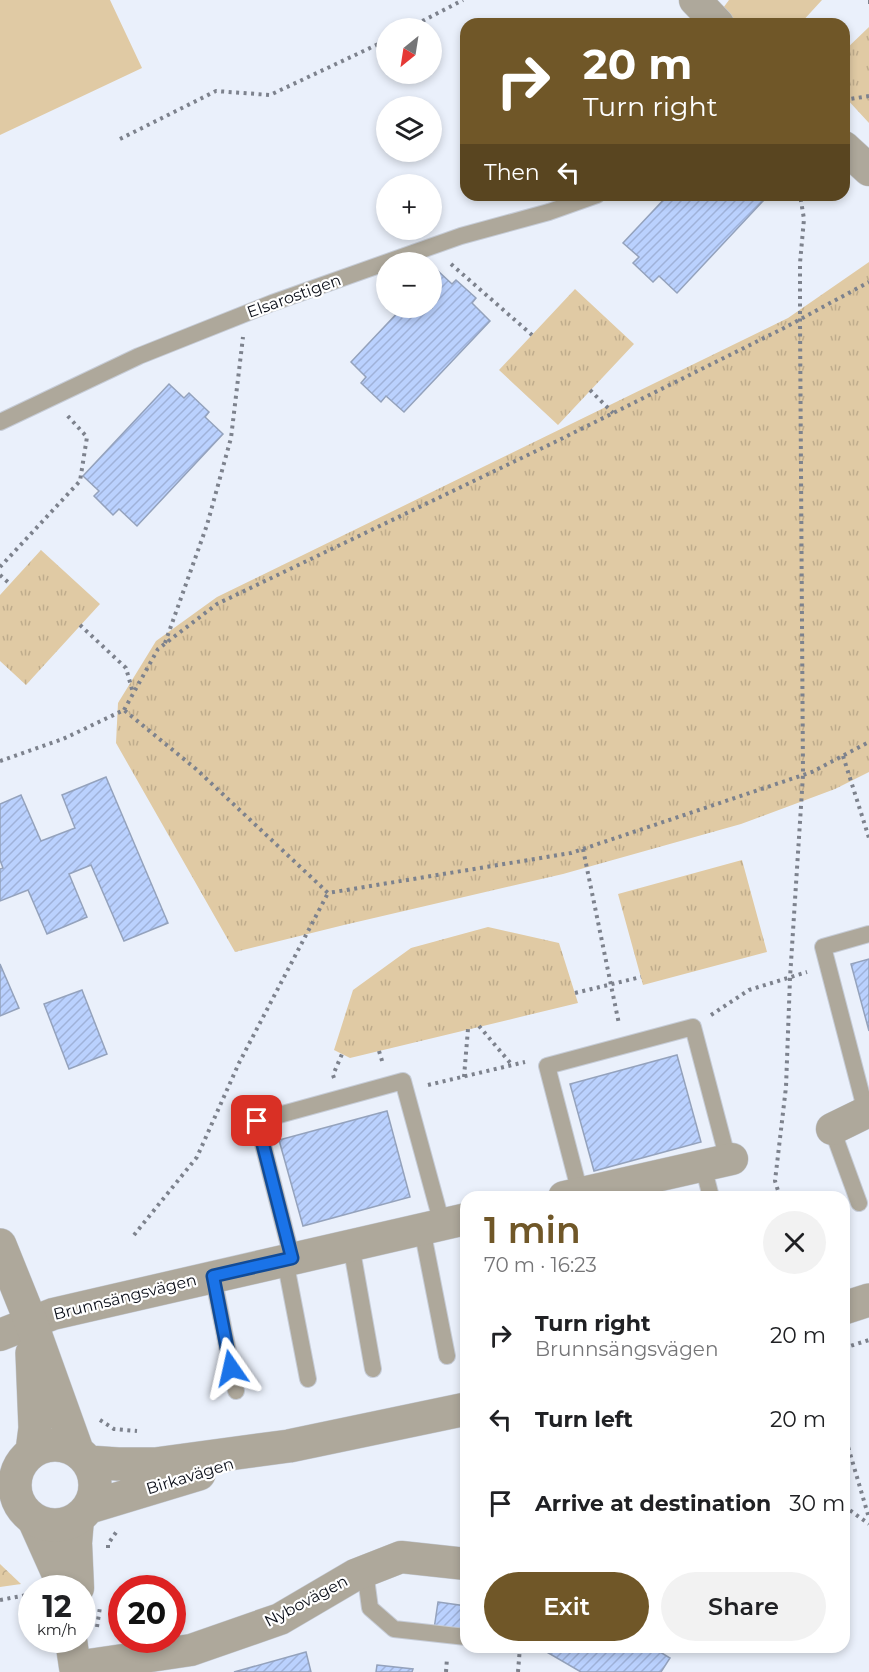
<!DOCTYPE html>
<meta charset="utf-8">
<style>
:root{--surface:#fff;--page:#f2f2f2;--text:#202124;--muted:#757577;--accent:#705728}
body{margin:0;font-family:Montserrat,sans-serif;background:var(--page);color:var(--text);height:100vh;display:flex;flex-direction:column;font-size:22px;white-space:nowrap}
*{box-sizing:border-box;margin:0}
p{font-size:20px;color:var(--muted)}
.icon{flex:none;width:33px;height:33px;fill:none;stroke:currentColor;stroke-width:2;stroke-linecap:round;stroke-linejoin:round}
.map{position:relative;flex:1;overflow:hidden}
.drawer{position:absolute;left:460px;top:1191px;width:390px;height:462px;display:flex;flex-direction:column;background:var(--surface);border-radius:18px;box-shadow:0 3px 9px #0003}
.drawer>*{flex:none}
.hud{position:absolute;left:460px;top:18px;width:390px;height:183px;border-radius:18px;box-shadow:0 3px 9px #0003;background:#705728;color:#fff;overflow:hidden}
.needle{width:39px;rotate:210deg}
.fabs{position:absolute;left:376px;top:18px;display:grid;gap:12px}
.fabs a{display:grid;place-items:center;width:66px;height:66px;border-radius:50%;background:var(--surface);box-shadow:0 3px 9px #0003;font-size:30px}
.speed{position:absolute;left:18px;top:1575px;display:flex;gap:12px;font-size:30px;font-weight:700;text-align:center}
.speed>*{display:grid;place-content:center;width:78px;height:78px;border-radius:50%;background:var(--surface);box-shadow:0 3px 9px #0003;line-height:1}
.speed small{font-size:15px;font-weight:400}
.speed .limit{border:9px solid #d22;background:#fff;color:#111}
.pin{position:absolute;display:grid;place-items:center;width:51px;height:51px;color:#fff;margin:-26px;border-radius:12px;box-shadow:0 3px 9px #0006}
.me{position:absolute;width:66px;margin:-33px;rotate:349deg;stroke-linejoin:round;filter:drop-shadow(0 0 4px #0008)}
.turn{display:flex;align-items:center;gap:21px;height:126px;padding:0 24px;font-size:27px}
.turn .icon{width:78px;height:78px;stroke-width:2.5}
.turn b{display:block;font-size:42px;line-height:51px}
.then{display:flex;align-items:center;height:57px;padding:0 24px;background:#0003;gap:12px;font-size:22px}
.round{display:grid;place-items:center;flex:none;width:63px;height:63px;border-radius:32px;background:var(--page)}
.head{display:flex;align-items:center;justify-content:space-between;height:102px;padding:0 24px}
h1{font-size:36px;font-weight:600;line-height:45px;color:var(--accent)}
.action{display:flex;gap:12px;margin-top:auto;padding:12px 24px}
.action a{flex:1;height:69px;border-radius:36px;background:var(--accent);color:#fff;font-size:24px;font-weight:600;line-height:69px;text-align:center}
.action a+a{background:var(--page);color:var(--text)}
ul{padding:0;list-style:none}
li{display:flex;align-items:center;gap:18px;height:84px;padding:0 24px}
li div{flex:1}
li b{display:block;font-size:22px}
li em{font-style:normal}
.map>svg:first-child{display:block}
.grass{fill:#e0caa4}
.forest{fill:url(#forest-crowns)}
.park{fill:url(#park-tufts)}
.building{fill:url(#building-hatch);stroke:#94a2bc;stroke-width:1.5}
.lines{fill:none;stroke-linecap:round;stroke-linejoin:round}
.service-casing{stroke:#c6ccd7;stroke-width:18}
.minor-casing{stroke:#c6ccd7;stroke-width:33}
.tertiary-casing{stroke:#c6ccd7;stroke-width:34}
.path{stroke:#7d828d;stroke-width:4;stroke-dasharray:3 4.5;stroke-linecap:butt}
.service{stroke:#aea89b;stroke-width:16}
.minor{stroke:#aea89b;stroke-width:32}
.tertiary{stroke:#aea89b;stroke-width:33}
.route-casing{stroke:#114b97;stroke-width:15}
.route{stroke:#1a73e8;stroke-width:10}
.labels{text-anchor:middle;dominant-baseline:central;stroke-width:4.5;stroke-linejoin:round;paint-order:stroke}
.street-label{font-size:16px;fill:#0a0e18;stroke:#fff}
</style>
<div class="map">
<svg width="869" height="1672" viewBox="0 0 869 1672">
<defs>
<pattern id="forest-crowns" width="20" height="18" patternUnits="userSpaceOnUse" patternTransform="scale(1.5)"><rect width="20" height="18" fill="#e0caa4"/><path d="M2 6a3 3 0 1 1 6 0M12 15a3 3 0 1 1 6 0" fill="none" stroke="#bfac8c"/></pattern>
<pattern id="park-tufts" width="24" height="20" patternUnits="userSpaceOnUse" patternTransform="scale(1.5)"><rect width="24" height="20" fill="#e0caa4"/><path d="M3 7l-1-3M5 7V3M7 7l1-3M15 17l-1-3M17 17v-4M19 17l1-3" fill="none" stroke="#bfac8c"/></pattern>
<pattern id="building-hatch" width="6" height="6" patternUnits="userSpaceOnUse" patternTransform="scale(1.5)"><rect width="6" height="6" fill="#bad1fe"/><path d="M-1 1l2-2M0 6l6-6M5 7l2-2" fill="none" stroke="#9fb2d9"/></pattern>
</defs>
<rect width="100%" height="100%" fill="#eaf0fb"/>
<path class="grass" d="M0,0H110L142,68L0,135Z
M729,0H822L800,24H732L720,12Z"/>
<path class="forest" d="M0,1564L21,1584L0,1587Z"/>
<path class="park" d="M869,27V123L845,97L844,51Z
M869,262V772L835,789L741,824L563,874L344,925L235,952L116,743L118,703L156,641L217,597L788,318Z
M575,289L634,344L558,425L499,370Z
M41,550L100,604L26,685L0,661V595Z
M742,860L767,952L643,985L618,894Z
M488,927L559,943L578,1003L350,1058L334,1050L353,990L411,948Z"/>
<path class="building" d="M668,195H757L763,201L677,293L659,276L653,282L633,263L639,257L623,243Z
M437,270L452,284L456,280L476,298L472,303L490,321L404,412L386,396L381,402L361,383L366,377L351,362L402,308H432V275Z
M169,384L184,398L189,393L209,412L205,417L223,434L137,526L119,509L113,515L94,496L99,491L83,476Z
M106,777L168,923L124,941L91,865L69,874L87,917L47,934L28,890L0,901V869L3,868L0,860V804L21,795L41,841L75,828L62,795Z
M869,959V1031L851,964Z
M0,964L19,1008L0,1016Z
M82,990L107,1054L69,1069L44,1004Z
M677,1055L701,1142L594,1171L570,1084Z
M387,1111L410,1197L303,1226L279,1140Z
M438,1602L466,1606V1634L434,1629Z
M538,1647H652L670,1658L661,1672H581Z
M306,1652L311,1672H234Z
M377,1665L413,1669L412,1672H376Z"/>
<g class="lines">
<defs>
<path id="service" d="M0,422L139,356L272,303L461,236L549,212L597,195
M866,1112L823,947L869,934
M832,1129L859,1203
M703,1166L711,1197
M580,1193L547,1066L693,1027L728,1160
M422,1229L447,1356
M351,1245L373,1369
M292,1258L257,1121L403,1081L442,1224
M285,1260L308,1379
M213,1276L236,1391
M365,1571L370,1608L394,1629L466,1637"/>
<path id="minor" d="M695,0L718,24
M844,147L869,170
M832,1129L869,1111
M564,1197L732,1159
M0,1335L53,1314L466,1219
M33,1519L64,1588
M78,1519L76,1543L78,1588
M71,1640L75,1667
M75,1667L191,1650L280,1619L355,1575L401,1557L466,1564"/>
<path id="tertiary" d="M0,1245L31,1322L77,1450
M844,1308L869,1300
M15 1485a40 40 0 1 1 80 0a40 40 0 1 1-80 0Z
M32,1451L35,1428L32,1353
M89,1462L118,1464H155L289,1446L466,1409
M90,1507L199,1474"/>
</defs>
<use href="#service" class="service-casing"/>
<use href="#minor" class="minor-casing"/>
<use href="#tertiary" class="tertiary-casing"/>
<path class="path" d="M868,2H869
M409,28L463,0
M844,100L869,96
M120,139L216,91L270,95L387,40
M451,264L532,335
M590,390L613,413
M0,567L80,481L87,437L65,413
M0,575L10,584
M80,625L126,668L133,693
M165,643L207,525L231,438L243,337
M124,710L158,649L217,604L555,442L784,328L869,282
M843,756L869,838
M0,761L63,739L124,710L196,769L328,893L571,853L812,772L869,742
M583,849L619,1024
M575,993L641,977
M711,1015L749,990L807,972
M479,1026L512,1065
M379,1051L383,1064
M464,1077L468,1029
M334,1078L333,1075L342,1054
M428,1085L525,1062
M780,1197L775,1181L786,1087L790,978L803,775L800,319V263L804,219L800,195
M134,1235L197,1157L239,1063L328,893
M844,1348L869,1340
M100,1420L114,1429L137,1431
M844,1433L869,1518
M844,1506L869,1524
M108,1548V1544L117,1531
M0,1600L32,1594
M97,1627L100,1607
M446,1672L447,1658
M518,1672L520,1647"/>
<use href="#service" class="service"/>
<use href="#minor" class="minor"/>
<use href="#tertiary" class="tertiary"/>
</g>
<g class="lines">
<defs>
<path id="route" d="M231,1368L213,1276L292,1258L257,1121"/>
</defs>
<use href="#route" class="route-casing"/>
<use href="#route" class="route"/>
</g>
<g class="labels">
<g class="street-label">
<text transform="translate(294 296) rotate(-20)">Elsarostigen</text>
<text transform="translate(125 1297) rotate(-14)">Brunnsängsvägen</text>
<text transform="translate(190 1476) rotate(-17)">Birkavägen</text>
<text transform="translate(306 1601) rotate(-28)">Nybovägen</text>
</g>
</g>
</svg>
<div class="fabs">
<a><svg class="needle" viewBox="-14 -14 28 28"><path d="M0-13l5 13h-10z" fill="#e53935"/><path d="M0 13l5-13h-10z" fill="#757577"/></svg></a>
<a><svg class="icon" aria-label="layers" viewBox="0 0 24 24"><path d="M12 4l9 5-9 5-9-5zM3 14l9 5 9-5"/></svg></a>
<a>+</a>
<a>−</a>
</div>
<div class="speed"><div>12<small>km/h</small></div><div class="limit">20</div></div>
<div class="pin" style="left:257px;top:1121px;background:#d93025"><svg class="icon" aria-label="arrive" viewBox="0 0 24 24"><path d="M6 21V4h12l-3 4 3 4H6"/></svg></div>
<svg class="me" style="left:231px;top:1368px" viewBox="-20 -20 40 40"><path d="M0-17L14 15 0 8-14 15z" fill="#1a73e8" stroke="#fff" stroke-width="4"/></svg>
<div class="hud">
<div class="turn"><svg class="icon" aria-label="right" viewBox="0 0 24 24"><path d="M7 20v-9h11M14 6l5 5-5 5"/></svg><div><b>20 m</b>Turn right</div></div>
<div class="then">Then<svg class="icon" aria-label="left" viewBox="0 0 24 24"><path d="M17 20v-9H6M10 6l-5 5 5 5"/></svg></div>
</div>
<section class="drawer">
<div class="head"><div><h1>1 min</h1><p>70 m · 16:23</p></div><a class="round"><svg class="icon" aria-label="close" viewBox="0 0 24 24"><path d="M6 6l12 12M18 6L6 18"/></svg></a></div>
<ul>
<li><svg class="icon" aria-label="right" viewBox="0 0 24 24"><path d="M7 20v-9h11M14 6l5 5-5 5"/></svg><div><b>Turn right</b><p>Brunnsängsvägen</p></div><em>20 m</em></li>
<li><svg class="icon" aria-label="left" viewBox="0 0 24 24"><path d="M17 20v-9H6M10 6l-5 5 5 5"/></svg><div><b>Turn left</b></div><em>20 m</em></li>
<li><svg class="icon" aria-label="arrive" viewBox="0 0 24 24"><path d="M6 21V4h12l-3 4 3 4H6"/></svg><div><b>Arrive at destination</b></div><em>30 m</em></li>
</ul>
<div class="action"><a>Exit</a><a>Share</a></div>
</section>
</div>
